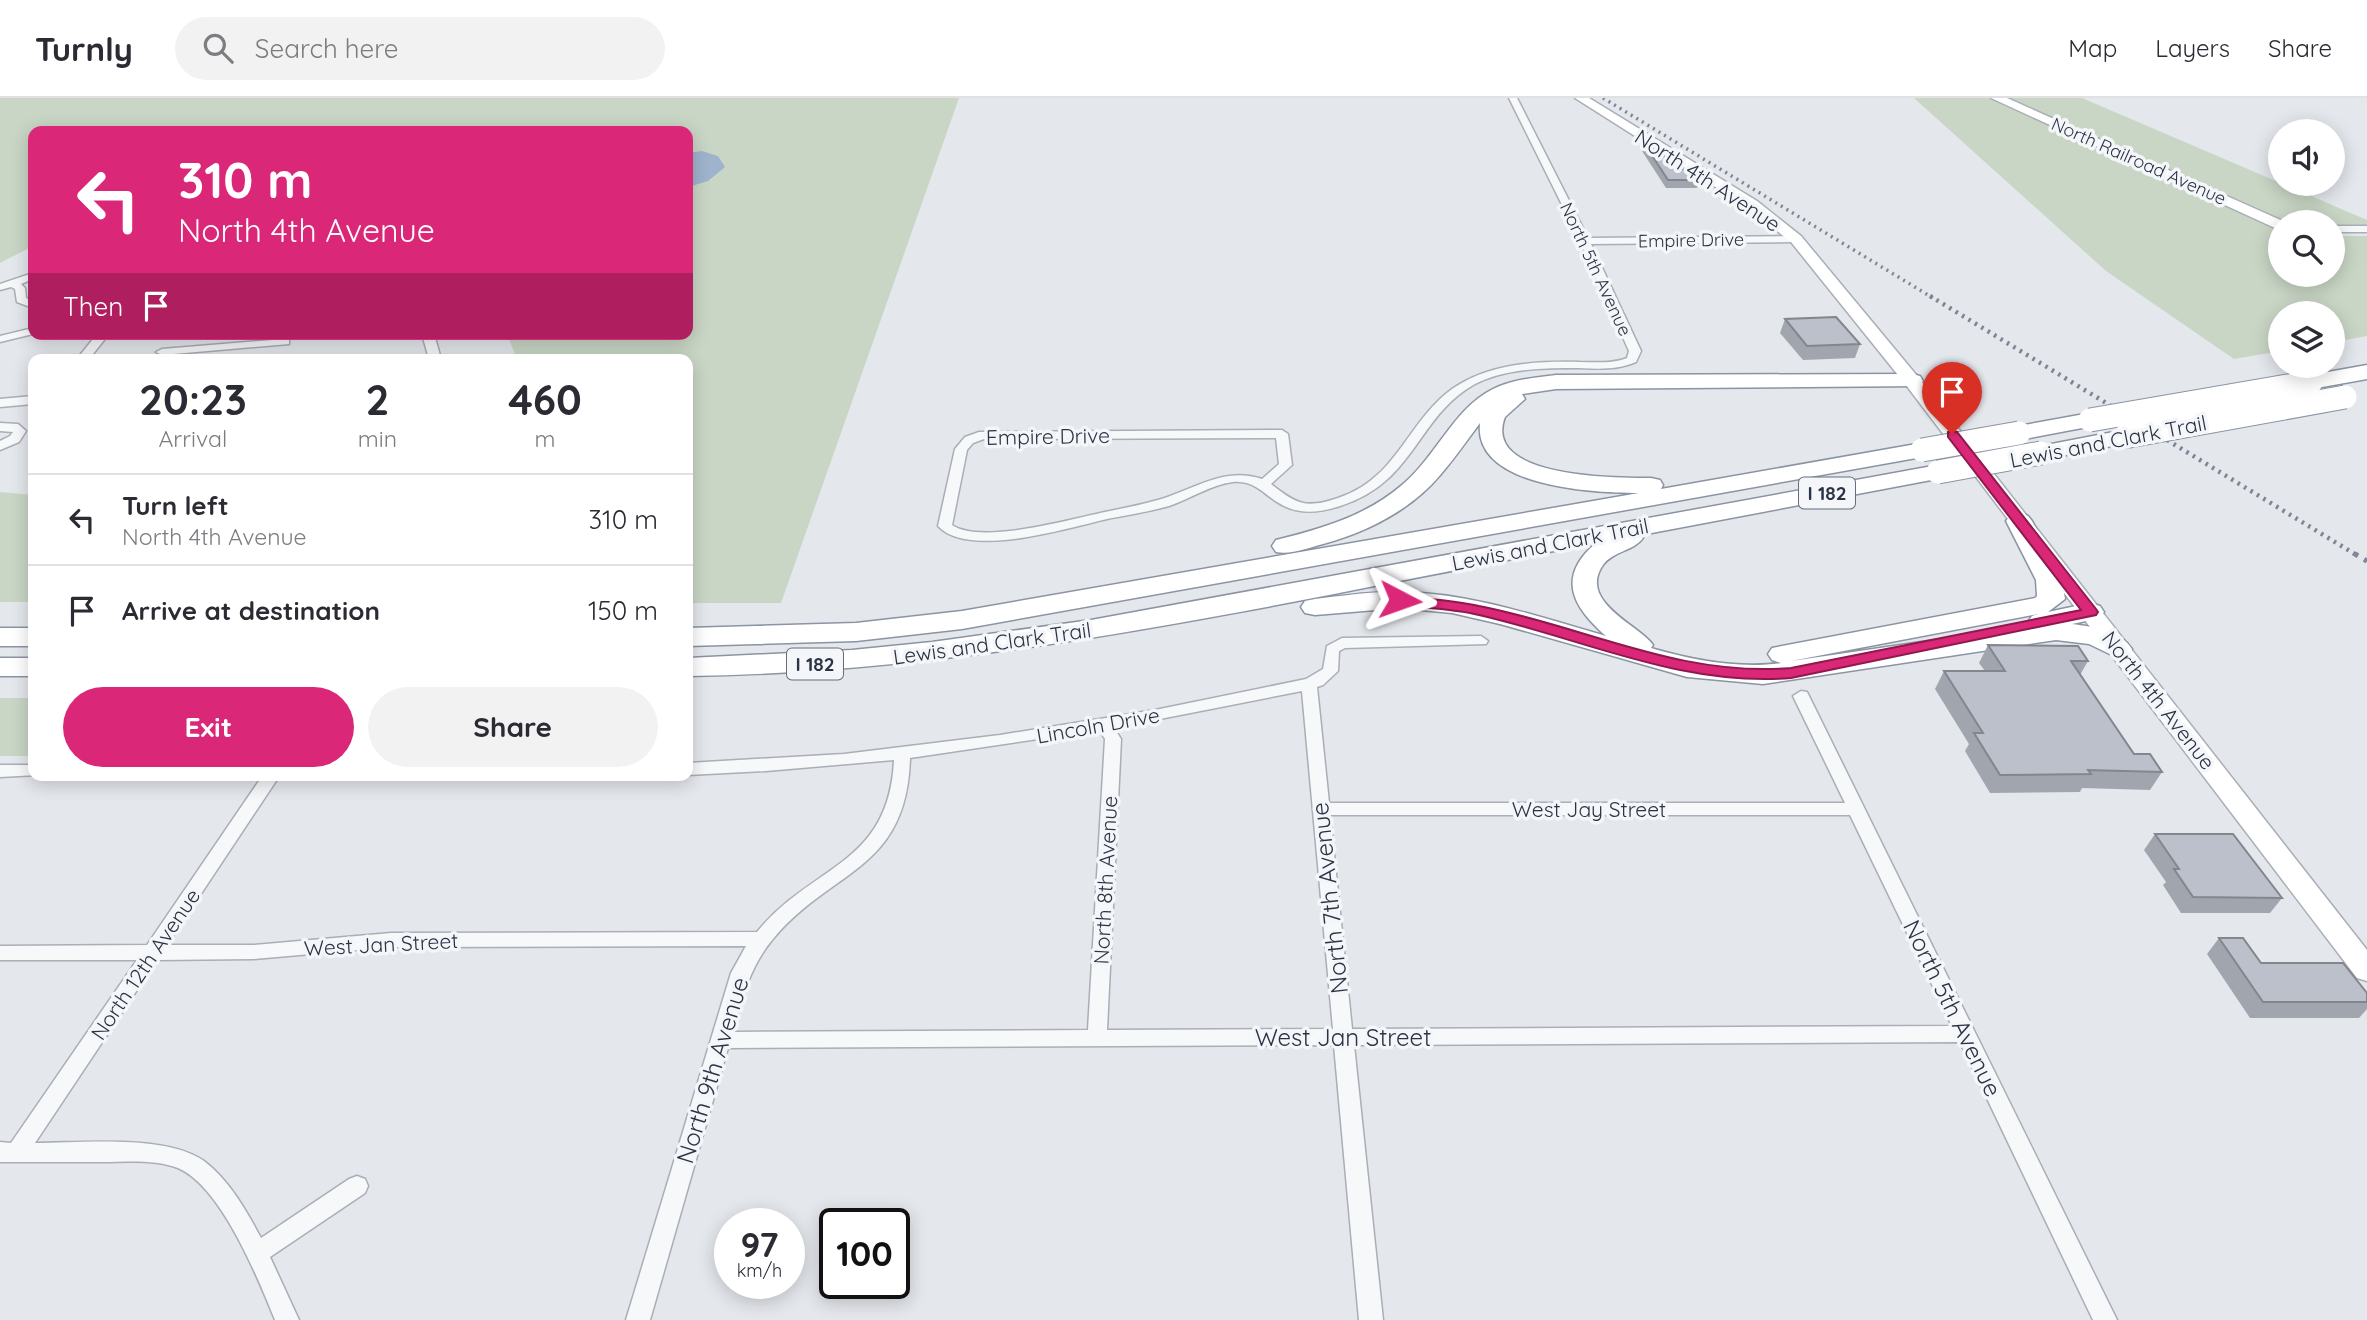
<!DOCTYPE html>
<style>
:root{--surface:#fff;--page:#f2f2f3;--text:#2b2b33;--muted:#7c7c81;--line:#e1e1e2;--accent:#db2777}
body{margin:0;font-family:Quicksand,sans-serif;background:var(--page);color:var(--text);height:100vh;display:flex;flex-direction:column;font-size:26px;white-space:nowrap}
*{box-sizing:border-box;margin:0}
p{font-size:23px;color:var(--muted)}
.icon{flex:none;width:38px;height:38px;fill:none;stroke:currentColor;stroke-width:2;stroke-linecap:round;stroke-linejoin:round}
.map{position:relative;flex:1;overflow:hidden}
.details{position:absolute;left:28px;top:256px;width:665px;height:427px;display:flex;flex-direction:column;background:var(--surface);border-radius:14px;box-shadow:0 4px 18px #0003}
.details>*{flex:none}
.banner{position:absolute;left:28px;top:28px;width:665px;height:214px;border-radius:14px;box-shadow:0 4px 18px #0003;background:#db2777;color:#fff;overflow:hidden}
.tools{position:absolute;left:2268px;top:21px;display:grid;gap:14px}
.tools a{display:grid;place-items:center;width:77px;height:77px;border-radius:50%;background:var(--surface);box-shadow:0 4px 18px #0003;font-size:35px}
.speed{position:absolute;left:714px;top:1110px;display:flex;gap:14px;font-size:35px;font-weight:700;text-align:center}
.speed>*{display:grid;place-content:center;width:91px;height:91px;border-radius:50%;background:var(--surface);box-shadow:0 4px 18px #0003;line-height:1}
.speed small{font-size:18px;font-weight:400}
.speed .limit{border:4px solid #111;border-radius:10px;background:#fff;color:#111}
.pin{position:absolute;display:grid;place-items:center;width:60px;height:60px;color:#fff;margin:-72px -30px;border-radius:50% 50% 50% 0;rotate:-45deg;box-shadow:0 0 7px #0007}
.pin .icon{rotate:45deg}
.me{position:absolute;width:77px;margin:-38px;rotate:94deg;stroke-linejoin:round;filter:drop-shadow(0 0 5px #0008)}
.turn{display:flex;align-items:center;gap:24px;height:147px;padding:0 35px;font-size:32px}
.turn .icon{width:91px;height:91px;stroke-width:2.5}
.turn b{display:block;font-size:49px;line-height:60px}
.then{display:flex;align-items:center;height:66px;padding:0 35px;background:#0003;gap:14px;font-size:26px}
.eta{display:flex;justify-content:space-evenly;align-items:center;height:119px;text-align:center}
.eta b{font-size:42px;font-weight:700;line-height:49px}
.action{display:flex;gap:14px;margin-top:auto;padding:14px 35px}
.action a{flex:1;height:80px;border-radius:42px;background:var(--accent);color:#fff;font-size:28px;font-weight:700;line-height:80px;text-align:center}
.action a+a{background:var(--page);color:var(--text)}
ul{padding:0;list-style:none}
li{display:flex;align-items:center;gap:21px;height:91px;padding:0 35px;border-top:2px solid var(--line)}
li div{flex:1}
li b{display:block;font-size:26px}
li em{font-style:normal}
header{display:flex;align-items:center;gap:42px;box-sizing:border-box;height:98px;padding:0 35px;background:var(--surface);border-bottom:2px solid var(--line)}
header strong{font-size:33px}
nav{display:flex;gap:38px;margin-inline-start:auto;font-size:24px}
.search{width:490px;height:63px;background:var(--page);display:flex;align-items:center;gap:18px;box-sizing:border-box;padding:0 24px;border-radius:38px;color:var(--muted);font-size:26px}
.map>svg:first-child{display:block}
.green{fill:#c9d6c5}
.water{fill:#9fb4cc}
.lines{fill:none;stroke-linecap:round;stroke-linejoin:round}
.street-casing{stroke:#a9aeb7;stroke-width:3}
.secondary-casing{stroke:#a9aeb7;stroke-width:3}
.highway-casing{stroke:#8b94a3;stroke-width:3}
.street{fill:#f7f8fa;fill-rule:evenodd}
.secondary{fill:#fff;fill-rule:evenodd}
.highway{fill:#fff;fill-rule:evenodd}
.rail-far2{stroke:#7d8696;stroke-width:3.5;stroke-dasharray:2 4.5;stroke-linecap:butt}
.rail-far1{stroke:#7d8696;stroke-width:4.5;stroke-dasharray:2.5 5;stroke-linecap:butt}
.rail{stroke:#7d8696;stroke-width:5;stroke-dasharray:3.5 7;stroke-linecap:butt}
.highway-bridge-casing{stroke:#8b94a3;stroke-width:25;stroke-linecap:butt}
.highway-bridge{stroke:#fff;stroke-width:23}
.wall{fill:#a1a5ae}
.building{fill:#bbc0ca;stroke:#83868d;stroke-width:2}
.route{fill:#db2777;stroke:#8e194d;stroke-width:2}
.labels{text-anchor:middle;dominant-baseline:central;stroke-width:7;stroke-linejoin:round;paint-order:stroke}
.far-street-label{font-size:18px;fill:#2b3445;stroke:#f4f6f9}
.shield{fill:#f4f6f9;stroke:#676e7b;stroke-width:2}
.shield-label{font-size:19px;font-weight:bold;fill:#2b3445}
.street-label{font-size:21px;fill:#2b3445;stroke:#f4f6f9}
.near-street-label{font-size:24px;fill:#2b3445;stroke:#f4f6f9}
</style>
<header>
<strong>Turnly</strong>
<div class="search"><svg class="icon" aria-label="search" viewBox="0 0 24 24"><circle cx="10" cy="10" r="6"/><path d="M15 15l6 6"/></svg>Search here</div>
<nav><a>Map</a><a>Layers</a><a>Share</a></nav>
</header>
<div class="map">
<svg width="2367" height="1222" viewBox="0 0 2367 1222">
<rect width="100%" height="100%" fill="#e4e7ec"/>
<path class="green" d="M0,0H959L781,505H688V261H517L507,236H688V33H33V148L0,165Z
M1914,0H1989L2280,133V177H2333V138H2367V238L2333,244V215H2280V253L2234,261L2106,173Z
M2006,0H2082L2367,122V128H2333V124H2283Z
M0,394L33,397V504H0Z
M0,600H33V658H0Z"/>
<path class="water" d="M702,53L718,58L725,69L708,83L688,89V55Z"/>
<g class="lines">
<defs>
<path id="street" d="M1509,0H1517L1588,140L1796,138L1801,141L1796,144L1591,146L1641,253L1636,264C1617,272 1599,271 1579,270C1545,270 1506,270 1475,286C1416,319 1416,384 1340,408C1322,414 1302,417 1284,408C1265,399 1257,382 1233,384C1210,387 1190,401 1169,408C1148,414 1127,417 1107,421C1068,430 968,461 938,428L955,351L965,339L979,334L1282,332L1288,336L1292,367L1271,386C1296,406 1306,411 1338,400C1398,380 1406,325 1452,291C1489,265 1536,263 1580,264C1595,264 1612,266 1627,260L1629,253L1580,143ZM1276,340L1279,366L1262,381C1224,368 1193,392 1158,402C1141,407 1123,410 1105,414C1071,421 981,447 952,427L967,352L973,345L984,341Z
M2333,128H2367V134H2333Z
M33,175V181L21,186L25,190L26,200L33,203V210L17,204L15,191L11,189L0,192V186Z
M33,230V236L0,244V238Z
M97,236L108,237L89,261H77Z
M422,236H434L441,261H429Z
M285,241L289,242V246L162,257L156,254L162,251Z
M33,298V306L0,309V301Z
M0,325L18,326L26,333L19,344L0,352V343L10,338L13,334L0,333Z
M1481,538L1488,543L1486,546L1345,550L1339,553L1338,573L1323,587L1317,589L1329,705H1845L1793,598L1801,593L1807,594L2117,1222H2093L1960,944L1354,947L1383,1222H1359L1334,947L728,950L650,1222H626L731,875L746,848L391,849L254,861L157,862L35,1045C81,1045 166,1036 204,1063C229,1082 246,1112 261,1140L349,1081L357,1078L365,1081L368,1088L365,1095L270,1159L299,1222H275C258,1180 221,1088 178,1070C154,1061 127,1064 103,1064C68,1064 34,1064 0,1064V1044L11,1045L137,862H0V848L147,847L263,677H280L167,847H254L391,835L757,834C812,766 889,768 894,662L766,673L688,677V665L844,656L1000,637L1155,612L1306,581L1323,571L1327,548L1342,540ZM1302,593L1333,931L1107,932L1121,641L1114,630ZM1099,632L1105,641L1088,932L733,934C742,900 750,868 773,841C831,771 907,773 910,660ZM1330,717H1850L1952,928L1352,931Z
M0,667H33V677H38L0,679Z"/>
<path id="secondary" d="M1575,0H1589L1757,103L1801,138L1918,279L2367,852V883L2357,880L1906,287L1791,144L1747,109Z
M1991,0H2007L2285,124H2280V131L2275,130Z"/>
<path id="highway" d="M2367,267V281L2311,291L2303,289L2300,284L2303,279L2311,277Z
M1912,276L1920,278L1923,283L1920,288L1556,291L1522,296L1525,301L1505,319C1481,381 1619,380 1651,380L1660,382L1663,387L1661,391L1922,345L1930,347L1934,352L1930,357L1922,359L962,531L856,543L688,548V530L856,525L962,513L1639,395C1596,395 1473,390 1480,325C1467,342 1455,360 1441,376C1411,412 1367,434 1323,446C1308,450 1291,457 1276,454L1272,448L1276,442C1321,431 1366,418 1402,387C1436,359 1454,310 1493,291C1513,281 1535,280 1556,277Z
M2090,315L2098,317L2102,322L2098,327L2019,342L2011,340L2007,335L2011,330L2019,328Z
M2124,332L2132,334L2136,339L2132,344L2041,362L2033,360L2029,355L2033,350L2041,348Z
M1938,367L1947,369L1950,374L1947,379L1641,437L1643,440C1634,453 1613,453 1603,467C1577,504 1641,528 1653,547L1651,550C1692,562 1738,571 1781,565L1772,562L1768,556L1772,550L2035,500L2037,498L2036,482L2006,423L2010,418L2019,415L2028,418L2032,423L2062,482L2065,501L2048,514L2090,505L2100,508L2104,514L2100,520L2072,526C2094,529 2120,532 2132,551L2128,557L2118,560L2089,546L2056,542L1763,586L1687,579L1500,526L1452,515L1400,510L1315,517L1305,515L1301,509L1305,503L1315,501C1343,498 1373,493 1401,494C1471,495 1539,519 1606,538C1571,508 1557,478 1596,445C1296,501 994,574 688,578V560L852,552L932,544L1091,522ZM2038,516L2032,518L2028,524L2031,528L1791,563Z
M0,530H33V548H0Z
M0,560H33V578H0Z"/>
</defs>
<use href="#street" class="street-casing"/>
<use href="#secondary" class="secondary-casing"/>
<use href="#highway" class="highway-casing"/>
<use href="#street" class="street"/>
<use href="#secondary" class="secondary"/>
<use href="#highway" class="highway"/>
<path class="rail-far2" d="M1603,0L1933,200"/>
<path class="rail-far1" d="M1930,198L2358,458"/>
<path class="rail" d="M2355,456L2367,463"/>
<defs>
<path id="highway-bridge" d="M2090,322L2311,284
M2124,339L2345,299
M1922,352L2019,335
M1938,374L2041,355"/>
</defs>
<use href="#highway-bridge" class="highway-bridge-casing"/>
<use href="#highway-bridge" class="highway-bridge"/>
</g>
<path class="wall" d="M1644,45L1699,82L1697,90H1666L1642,53Z
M1785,221L1860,246L1855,260L1803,262L1780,235Z
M1988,547L2088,563L2080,577L2134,656L2162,674L2150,692L2082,690L2080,694L1990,695L1965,653L1969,646L1935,591L1944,573H1985L1979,565Z
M2155,736L2282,800L2270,815H2181L2163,787L2166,784L2144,752Z
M2219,840L2261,865L2367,904V911L2359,920H2250L2207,856Z"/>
<path class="building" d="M1644,45L1699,82H1668Z
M1836,219L1860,246L1807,248L1785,221Z
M1988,547L2078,548L2088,563H2071L2134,656H2150L2162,674L2088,672L2091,676L2000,677L1974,635H1983L1944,573H2005Z
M2155,736H2233L2282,800L2193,799L2174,771H2179Z
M2219,840H2243L2261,865H2343L2367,895V904H2263Z"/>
<path class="route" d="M1952,333L1957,334L2096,511L2098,514L2096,517L1791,580C1682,589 1584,541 1479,517C1454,511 1426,510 1400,507L1393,502L1400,498C1426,501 1453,502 1479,508C1587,529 1678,579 1791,570L2081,512L1948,339V334Z"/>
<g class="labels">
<g class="far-street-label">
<text transform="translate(2139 63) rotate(24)">North Railroad Avenue</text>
<text transform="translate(1691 142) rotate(-1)">Empire Drive</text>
<text transform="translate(1596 171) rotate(65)">North 5th Avenue</text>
</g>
<g class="shield">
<rect x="1799" y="379.5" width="56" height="31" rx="5"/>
<rect x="787" y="550.5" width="56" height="31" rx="5"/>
</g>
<g class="shield-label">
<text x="1827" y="395">I 182</text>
<text x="815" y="566">I 182</text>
</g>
<g class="street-label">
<text transform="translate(1708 82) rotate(33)">North 4th Avenue</text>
<text transform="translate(1048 338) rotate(-1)">Empire Drive</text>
<text transform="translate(2108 343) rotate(-11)">Lewis and Clark Trail</text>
<text transform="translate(1550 446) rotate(-11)">Lewis and Clark Trail</text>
<text transform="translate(992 545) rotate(-8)">Lewis and Clark Trail</text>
<text transform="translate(2159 602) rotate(52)">North 4th Avenue</text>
<text transform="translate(1098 627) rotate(-10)">Lincoln Drive</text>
<text x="1589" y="711">West Jay Street</text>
<text transform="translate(1105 782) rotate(-87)">North 8th Avenue</text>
<text transform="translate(381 846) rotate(-3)">West Jan Street</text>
<text transform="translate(145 866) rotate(-56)">North 12th Avenue</text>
</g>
<g class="near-street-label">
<text transform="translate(1329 800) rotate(-96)">North 7th Avenue</text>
<text transform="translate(1953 910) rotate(64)">North 5th Avenue</text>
<text x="1343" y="939">West Jan Street</text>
<text transform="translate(712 972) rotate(-73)">North 9th Avenue</text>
</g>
</g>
</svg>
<div class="tools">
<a><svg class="icon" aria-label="sound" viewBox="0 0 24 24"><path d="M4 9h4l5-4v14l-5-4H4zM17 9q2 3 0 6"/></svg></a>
<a><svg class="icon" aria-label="search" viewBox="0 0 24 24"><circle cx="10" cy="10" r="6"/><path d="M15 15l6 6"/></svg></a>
<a><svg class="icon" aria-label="layers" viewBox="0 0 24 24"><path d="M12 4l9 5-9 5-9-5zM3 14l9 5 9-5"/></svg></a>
</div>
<div class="speed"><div>97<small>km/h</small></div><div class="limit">100</div></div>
<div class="pin" style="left:1952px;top:336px;background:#d93025"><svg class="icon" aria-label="arrive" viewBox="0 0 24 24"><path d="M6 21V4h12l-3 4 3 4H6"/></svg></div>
<svg class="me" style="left:1400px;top:502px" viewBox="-20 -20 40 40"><path d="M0-17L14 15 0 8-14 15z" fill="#db2777" stroke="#fff" stroke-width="4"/></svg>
<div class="banner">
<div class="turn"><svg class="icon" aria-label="left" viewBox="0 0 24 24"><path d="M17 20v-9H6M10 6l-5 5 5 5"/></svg><div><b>310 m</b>North 4th Avenue</div></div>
<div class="then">Then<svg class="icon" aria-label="arrive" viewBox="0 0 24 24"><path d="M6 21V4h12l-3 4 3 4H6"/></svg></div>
</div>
<section class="details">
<div class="eta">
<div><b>20:23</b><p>Arrival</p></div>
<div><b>2</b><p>min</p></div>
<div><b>460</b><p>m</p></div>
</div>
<ul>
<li><svg class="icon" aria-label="left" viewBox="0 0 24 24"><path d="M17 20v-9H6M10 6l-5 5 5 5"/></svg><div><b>Turn left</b><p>North 4th Avenue</p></div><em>310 m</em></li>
<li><svg class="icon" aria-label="arrive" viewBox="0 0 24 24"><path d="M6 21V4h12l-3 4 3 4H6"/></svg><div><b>Arrive at destination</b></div><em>150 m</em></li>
</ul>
<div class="action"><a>Exit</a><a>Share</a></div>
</section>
</div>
